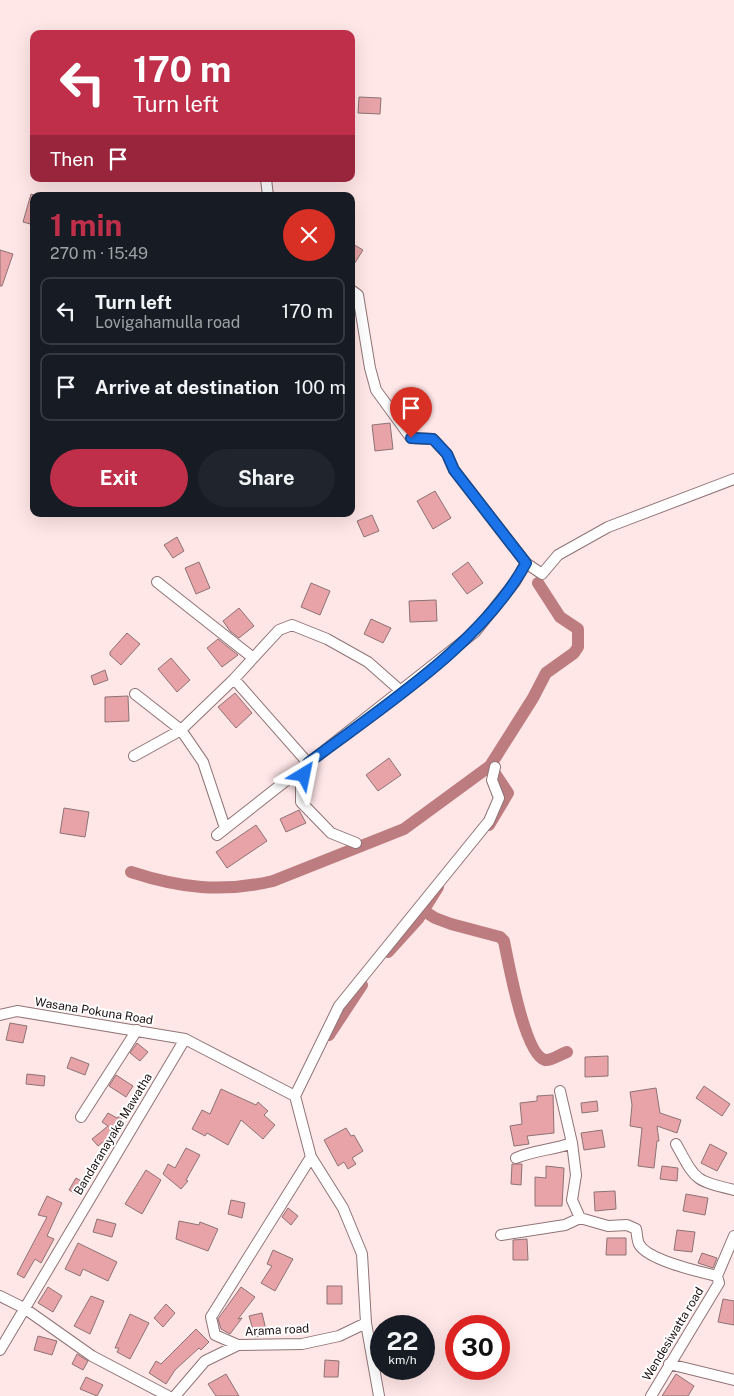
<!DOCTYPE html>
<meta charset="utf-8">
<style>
:root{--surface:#171b24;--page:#20242c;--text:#f1f3f6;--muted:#9ea1a6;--line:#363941;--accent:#bf2f4a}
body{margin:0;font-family:"Public Sans",sans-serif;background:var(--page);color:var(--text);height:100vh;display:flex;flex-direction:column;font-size:19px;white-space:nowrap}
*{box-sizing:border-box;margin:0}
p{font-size:16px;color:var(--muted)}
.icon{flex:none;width:28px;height:28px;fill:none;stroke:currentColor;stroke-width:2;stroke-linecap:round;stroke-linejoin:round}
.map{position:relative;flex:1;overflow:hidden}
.sheet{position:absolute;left:30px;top:192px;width:325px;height:325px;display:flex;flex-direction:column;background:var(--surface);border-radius:10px;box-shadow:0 5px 20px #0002}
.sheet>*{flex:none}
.top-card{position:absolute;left:30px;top:30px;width:325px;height:152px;border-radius:10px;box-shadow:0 5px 20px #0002;background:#bf2f4a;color:#fff;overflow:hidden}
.speed{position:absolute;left:370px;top:1315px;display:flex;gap:10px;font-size:25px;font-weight:700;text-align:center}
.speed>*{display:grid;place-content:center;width:65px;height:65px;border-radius:50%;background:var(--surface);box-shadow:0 5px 20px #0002;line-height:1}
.speed small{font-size:12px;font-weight:400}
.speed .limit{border:8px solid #d22;background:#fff;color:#111}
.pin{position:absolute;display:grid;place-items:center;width:42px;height:42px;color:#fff;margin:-51px -21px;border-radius:50% 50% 50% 0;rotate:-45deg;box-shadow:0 0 5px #0007}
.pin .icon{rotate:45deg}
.me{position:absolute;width:55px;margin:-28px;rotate:35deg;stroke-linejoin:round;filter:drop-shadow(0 0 4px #0008)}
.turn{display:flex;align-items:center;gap:18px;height:105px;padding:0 20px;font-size:22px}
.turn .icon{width:65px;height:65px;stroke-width:2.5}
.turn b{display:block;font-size:35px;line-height:42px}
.then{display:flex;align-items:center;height:48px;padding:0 20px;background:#0003;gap:10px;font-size:19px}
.round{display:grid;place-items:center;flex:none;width:52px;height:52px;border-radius:26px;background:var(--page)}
.headline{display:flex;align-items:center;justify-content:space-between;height:85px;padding:0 20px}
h1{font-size:30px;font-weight:700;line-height:38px;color:var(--accent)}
.cta{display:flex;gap:10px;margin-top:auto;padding:10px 20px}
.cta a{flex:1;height:58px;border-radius:30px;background:var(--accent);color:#fff;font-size:20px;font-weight:700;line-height:58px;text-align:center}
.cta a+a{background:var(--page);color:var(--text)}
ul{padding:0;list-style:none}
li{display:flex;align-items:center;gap:15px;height:68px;margin:0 10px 8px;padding:0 10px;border:2px solid var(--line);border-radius:10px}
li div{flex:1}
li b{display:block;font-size:19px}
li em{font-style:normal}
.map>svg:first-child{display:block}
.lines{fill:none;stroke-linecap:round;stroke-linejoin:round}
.canal{stroke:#bd7c80;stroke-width:12}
.building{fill:#e7a3a7;stroke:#8e7374}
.minor-casing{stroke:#907476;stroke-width:12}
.minor{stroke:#fff;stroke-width:10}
.route-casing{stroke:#114b97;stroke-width:12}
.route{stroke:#1a73e8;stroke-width:9}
.labels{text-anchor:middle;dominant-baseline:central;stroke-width:4;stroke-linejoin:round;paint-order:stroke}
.street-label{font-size:12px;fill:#190f10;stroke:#fff}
</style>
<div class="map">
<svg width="734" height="1396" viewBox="0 0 734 1396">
<rect width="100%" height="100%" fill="#ffe6e7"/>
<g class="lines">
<path class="canal" d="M489,825L508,793L490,766
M131,872C180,888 222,893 273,881L404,829L490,766L533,698L546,673L574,653L578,647V629L560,617L538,583
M424,911L435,918L451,924L500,937L504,941C508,961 525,1055 545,1060C551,1061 561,1054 567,1052
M388,952L418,919L438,887
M329,1035L362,985"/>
</g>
<path class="building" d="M359,97L381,98L380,114L358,113Z
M31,194L34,195V225L23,222Z
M351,243L363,250L351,269Z
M0,250L13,254L2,286H0Z
M390,423L393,449L375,451L372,425Z
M435,491L451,518L433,529L417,501Z
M372,515L379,531L364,537L357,521Z
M177,537L184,551L173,558L164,545Z
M199,562L210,588L196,594L185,568Z
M468,562L483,583L467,594L452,574Z
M311,583L330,591L320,615L301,607Z
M436,600L437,621L410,622L409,601Z
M239,608L254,626L239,638L230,631L223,621Z
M371,619L391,628L383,643L364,634Z
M127,633L140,644L121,665L110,655V652Z
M218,639L238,655L222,667L207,648Z
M171,658L190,680L177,692L158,669Z
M105,670L108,680L94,685L91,676Z
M235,693L252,713L236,728L218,707Z
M128,696L129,721L105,722V697Z
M389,758L401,775L378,791L366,775Z
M64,808L89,812L85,837L60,833Z
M299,810L306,823L286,832L280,819Z
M256,825L267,841L227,868L216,852Z
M10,1023L27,1026L23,1043L6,1040Z
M137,1043L148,1052L140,1061L130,1053Z
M608,1056V1076L585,1077V1057Z
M71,1057L89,1064L85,1075L67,1068Z
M27,1074L45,1076L44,1086L26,1084Z
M116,1075L133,1086L126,1097L109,1086Z
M704,1086L730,1104L722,1116L696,1098Z
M656,1088L660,1113L681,1120L677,1133L657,1126L659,1141H657L654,1168L638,1166L642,1128L630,1126L632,1105L630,1092Z
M221,1089L256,1105L258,1102L268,1111L264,1115L275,1125L263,1139L241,1120L228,1145L207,1133L205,1136L192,1129L202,1110L210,1114Z
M553,1095L554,1133L527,1136L529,1144L514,1146L510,1126L522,1124L520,1103L537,1101V1096Z
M597,1101L598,1111L582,1113L581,1103Z
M125,1112L106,1146L103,1142L98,1146L92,1139L108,1126L102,1122L108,1113L117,1118Z
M346,1128L351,1136L354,1135L363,1151L352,1158L356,1164L348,1169L344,1162L338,1166L324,1140Z
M602,1130L605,1147L584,1150L581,1133Z
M710,1144L727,1153L717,1171L701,1163Z
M186,1148L200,1155L186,1180L188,1181L181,1189L163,1174L168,1164L175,1168Z
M512,1164H522L521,1185L511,1184Z
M546,1166L564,1168L562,1206H535V1177L546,1178Z
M662,1166L678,1168L677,1181L660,1179Z
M146,1170L161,1180L142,1214L125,1204Z
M76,1178L86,1184L80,1196L69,1190Z
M615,1191L616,1209L595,1211L594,1192Z
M686,1194L708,1198L705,1215L683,1211Z
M47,1196L62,1203L47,1236L54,1239L41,1263L35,1259L24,1278L17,1274L47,1217L38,1215Z
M231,1200L245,1203L242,1218L228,1214Z
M288,1208L298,1216L291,1225L282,1217Z
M97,1219L116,1224L112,1237L93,1232Z
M179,1221L199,1225L200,1222L218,1229L208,1251L176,1239Z
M677,1230L695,1232L692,1252L674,1250Z
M607,1238H626V1255H606Z
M527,1239L528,1260H513V1240Z
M78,1243L117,1262L108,1281L83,1269L80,1276L65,1269Z
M273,1250L293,1259L275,1291L261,1283L272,1266L267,1264Z
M702,1253L717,1258L713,1268L698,1263Z
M327,1286H342V1304H327Z
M48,1287L62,1296L53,1312L38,1303Z
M241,1287L255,1297L238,1319L242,1318L230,1334L221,1329L218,1319Z
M91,1296L104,1301L90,1334L74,1326Z
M723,1299L734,1301V1325L718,1322Z
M166,1304L175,1313L163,1327L154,1318Z
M262,1313L267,1334L255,1337L249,1316Z
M130,1314L149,1323L130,1359L117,1352L119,1348H115Z
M196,1329L209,1342L201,1350L199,1348L175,1370L166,1384L149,1373L156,1361L161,1364Z
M38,1336L57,1341L52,1355L34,1350Z
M77,1354L88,1361L83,1370L72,1364Z
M325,1360L339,1361L338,1377H324Z
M226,1374L239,1396H216L208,1384Z
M676,1374L694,1386L688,1396H662Z
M86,1377L103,1385L97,1396L80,1389Z"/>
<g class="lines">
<defs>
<path id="minor" d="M266,179L268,196
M351,290L358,295L370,368L376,390L411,438L433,439L447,454L454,470L526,563L542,574L558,555L608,527L734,479
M157,582L252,657
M234,679L308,763L301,787V802L331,833L356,843
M135,694L181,730L203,762L225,828
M134,756L181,730L234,679L279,630L292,625L327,639L368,662L402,692
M217,835L475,632L515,582L526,563
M0,1015L17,1011L185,1039
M560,1091L572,1143L576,1175L572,1200L580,1218L608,1226L627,1225L636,1229C637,1233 637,1240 639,1244C647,1260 700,1272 717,1276L719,1283L651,1396
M81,1117L137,1030
M676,1144C696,1180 693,1180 734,1190
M516,1158C535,1150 553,1150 572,1143
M501,1235L565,1225L580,1218
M717,1276L734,1236
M0,1296L24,1308L92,1356L168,1396
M238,1345L215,1335L211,1317L311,1157
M0,1350L185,1039L295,1096
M669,1364L734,1380
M175,1396L205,1361L238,1345L302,1344L339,1336L366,1323
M379,1396L366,1323L362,1254L343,1208L311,1157L295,1096L339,1006L489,821L499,798L492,780L495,767"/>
</defs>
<use href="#minor" class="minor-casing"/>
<use href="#minor" class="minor"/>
</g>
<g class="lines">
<defs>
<path id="route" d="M304,775L308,763C381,708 482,644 526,563L454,470L447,454L433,439L411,438"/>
</defs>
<use href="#route" class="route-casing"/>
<use href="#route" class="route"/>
</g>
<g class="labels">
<g class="street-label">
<text transform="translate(94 1011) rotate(9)">Wasana Pokuna Road</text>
<text transform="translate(113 1134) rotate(-59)">Bandaranayake Mawatha</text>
<text transform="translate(277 1330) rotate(-3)">Arama road</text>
<text transform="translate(673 1334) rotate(-59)">Wendesiwatta road</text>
</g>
</g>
</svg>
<div class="speed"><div>22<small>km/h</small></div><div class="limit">30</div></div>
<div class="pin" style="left:411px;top:438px;background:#d93025"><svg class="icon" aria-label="arrive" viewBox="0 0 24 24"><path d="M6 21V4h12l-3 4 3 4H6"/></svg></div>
<svg class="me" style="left:304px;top:775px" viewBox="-20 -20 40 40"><path d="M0-17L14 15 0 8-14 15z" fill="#1a73e8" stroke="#fff" stroke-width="4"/></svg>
<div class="top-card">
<div class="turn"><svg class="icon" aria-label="left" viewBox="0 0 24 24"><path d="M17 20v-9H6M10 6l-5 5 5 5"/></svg><div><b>170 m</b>Turn left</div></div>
<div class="then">Then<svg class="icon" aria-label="arrive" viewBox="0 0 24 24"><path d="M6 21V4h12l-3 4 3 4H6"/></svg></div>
</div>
<section class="sheet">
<div class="headline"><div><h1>1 min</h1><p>270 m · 15:49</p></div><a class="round" style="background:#d93025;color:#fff"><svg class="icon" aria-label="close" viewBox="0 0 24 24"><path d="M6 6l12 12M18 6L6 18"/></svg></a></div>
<ul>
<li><svg class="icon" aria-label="left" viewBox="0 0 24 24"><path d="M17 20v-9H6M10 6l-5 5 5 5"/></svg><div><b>Turn left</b><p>Lovigahamulla road</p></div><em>170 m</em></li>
<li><svg class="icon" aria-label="arrive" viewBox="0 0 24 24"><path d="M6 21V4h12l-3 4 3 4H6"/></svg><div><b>Arrive at destination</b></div><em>100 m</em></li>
</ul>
<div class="cta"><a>Exit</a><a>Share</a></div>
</section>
</div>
